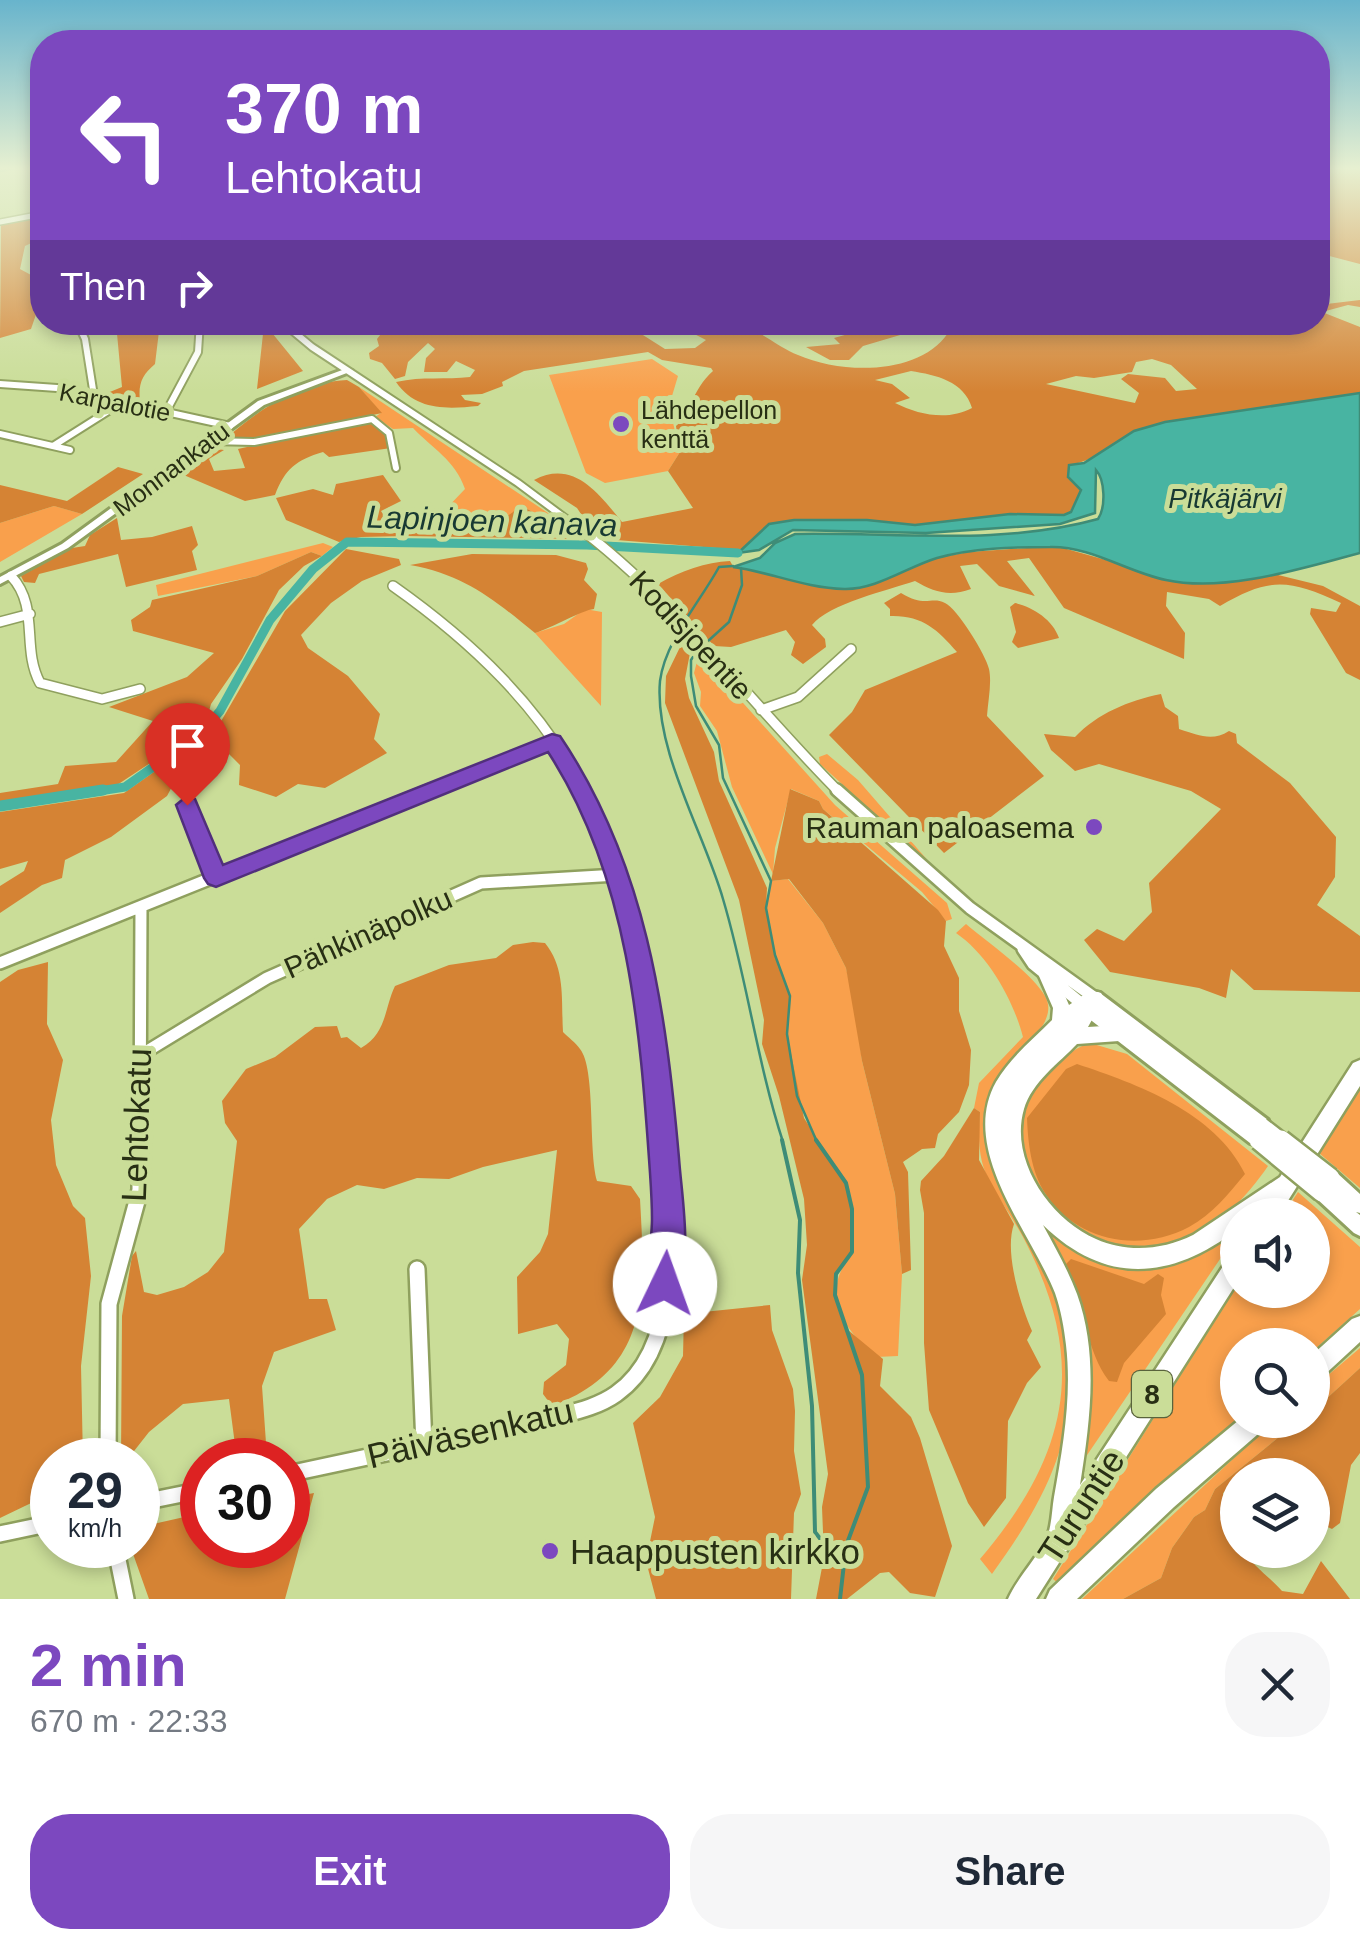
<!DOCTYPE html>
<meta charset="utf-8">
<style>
:root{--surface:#fff;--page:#f6f6f7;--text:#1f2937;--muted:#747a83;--accent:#7c48bf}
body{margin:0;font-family:Helvetica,sans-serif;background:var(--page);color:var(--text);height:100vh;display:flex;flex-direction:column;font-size:38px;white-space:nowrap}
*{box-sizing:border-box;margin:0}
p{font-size:32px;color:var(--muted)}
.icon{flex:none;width:55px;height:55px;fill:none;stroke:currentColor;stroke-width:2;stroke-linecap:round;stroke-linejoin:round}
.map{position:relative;height:1599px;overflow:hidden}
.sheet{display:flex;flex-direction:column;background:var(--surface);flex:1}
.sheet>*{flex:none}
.hud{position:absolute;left:30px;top:30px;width:1300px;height:305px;border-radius:40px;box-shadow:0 5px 15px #0003;background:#7c48bf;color:#fff;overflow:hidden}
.buttons{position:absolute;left:1220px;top:1198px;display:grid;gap:20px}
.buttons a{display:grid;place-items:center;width:110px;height:110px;border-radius:50%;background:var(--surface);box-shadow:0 5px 15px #0003;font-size:50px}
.speed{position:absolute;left:30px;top:1438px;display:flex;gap:20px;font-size:50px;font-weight:700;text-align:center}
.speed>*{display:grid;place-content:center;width:130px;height:130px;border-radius:50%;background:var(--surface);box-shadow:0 5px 15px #0003;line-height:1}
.speed small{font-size:25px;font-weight:400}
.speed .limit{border:15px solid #d22;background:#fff;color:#111}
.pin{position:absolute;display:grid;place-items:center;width:85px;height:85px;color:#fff;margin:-102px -42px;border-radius:50% 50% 50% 0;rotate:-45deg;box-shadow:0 0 10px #0007}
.pin .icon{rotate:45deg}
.me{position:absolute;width:110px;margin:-55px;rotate:3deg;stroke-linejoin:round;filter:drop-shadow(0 0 8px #0008)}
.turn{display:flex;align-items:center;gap:35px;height:210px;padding:0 30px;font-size:45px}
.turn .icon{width:130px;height:130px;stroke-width:2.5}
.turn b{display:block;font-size:70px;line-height:85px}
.then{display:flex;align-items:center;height:95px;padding:0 30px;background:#0003;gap:20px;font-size:38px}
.round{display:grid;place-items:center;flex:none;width:105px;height:105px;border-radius:40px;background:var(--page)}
.headline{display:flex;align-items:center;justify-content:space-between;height:170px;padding:0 30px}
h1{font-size:60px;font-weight:800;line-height:75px;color:var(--accent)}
.action{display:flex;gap:20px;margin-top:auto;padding:20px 30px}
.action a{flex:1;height:115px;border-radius:40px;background:var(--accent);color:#fff;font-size:40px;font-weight:800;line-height:115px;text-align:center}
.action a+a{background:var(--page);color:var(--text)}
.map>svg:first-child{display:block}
.green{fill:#f9a04c}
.forest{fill:#d58334;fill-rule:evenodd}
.water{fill:#48b4a2;stroke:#3e8c77;stroke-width:2.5}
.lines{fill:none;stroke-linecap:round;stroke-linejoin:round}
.stream-far1{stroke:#3e8c77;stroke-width:2.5}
.stream{stroke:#3e8c77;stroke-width:4}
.canal-far1{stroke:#48b4a2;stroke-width:9}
.canal{stroke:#48b4a2;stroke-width:11}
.minor-far4-casing{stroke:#8fa05e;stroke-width:8}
.minor-far3-casing{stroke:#8fa05e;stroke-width:10}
.minor-far2-casing{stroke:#8fa05e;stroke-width:12}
.minor-far1-casing{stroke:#8fa05e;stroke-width:16}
.minor-casing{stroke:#8fa05e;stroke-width:20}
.major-casing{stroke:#8fa05e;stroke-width:6}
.highway-casing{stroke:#8fa05e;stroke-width:5}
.minor-far4{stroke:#fff;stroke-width:5}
.minor-far3{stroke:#fff;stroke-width:6}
.minor-far2{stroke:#fff;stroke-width:9}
.minor-far1{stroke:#fff;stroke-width:11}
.minor{stroke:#fff;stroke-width:15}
.major{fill:#fff;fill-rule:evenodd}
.highway{fill:#fff;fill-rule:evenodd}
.major-bridge-far1-casing{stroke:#8fa05e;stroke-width:19;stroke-linecap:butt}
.major-bridge-casing{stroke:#8fa05e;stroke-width:24;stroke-linecap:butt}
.major-bridge-far1{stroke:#fff;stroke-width:14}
.major-bridge{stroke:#fff;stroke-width:19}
.route{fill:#7c48bf;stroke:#512f7c;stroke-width:2.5}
.poi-dot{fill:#7c48bf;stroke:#cadd98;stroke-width:4}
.labels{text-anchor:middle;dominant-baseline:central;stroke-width:10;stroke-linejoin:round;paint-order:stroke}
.far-street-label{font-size:25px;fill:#282f14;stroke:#cadd98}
.far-poi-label{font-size:25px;fill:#282f14;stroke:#cadd98;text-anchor:start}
.far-water-label{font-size:28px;font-style:italic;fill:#183933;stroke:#cadd98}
.shield{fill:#cadd98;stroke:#59633c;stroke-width:2.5}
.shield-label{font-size:28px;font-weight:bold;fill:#282f14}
.street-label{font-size:30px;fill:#282f14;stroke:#cadd98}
.poi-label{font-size:30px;fill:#282f14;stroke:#cadd98;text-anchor:end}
.water-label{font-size:32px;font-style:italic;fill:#183933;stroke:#cadd98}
.near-street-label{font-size:35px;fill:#282f14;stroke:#cadd98}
.near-poi-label{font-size:35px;fill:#282f14;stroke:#cadd98;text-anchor:start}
</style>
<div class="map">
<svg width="1360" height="1599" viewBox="0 0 1360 1599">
<rect width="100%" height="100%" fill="#cadd98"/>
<path class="green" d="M652,359L678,376L669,406L680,452L668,471L605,483L586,473L549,375Z
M359,387L551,515L544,519L521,505L506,520L474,525L427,521L429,515L444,511L465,489C455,460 432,448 413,428L393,429L375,417L381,413Z
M54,506L82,514L0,562V523Z
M323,543L333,547L322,556L311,552L257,576L158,596L156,585Z
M585,609L602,612L601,706L535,633L564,624Z
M699,654L835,805L947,903L952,919L946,921L922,892L823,809L819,801L791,789L775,848L773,874L732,787L717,731L700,706L701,692L694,673Z
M827,754L858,780L936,870L820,764L819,757Z
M788,879L823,923L846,968L855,1007L862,1061L895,1194L902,1274L898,1356L876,1357C840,1324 820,1296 852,1252L846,1183L817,1143L797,1096L787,1034L790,996L775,955L766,908L771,881Z
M966,924C988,943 1031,972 1045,996C1066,1032 980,1071 986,1120C989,1143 1017,1194 1027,1219C1089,1368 1089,1441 992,1574L980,1559C1069,1454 1089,1362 1023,1237C994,1184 974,1178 980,1112L974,1108L979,1083L1023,1037C1013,999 988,955 956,933Z
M1090,1043L1127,1054L1268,1166C1249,1194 1211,1236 1178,1246C1104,1270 1022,1210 1021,1134C1021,1127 1019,1118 1021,1111C1026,1097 1038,1085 1048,1074C1061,1061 1072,1048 1090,1043Z
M1360,1088V1188L1319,1153Z
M1298,1192L1360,1247V1309L1313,1351L1312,1345H1238L1237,1419L1109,1532L1059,1584L1053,1579L1237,1285L1238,1290H1312V1215H1283Z
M1028,1200L1135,1266L1237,1224V1234L1079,1467L1088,1400Z
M1360,1348V1368L1313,1411V1388Z
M1275,1420H1300L1215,1489L1205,1510L1194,1517L1172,1548L1161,1578L1123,1599H1082Z"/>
<path class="forest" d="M1318,168H1360V264L1318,253Z
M42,216V238L25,246L20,269L42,281V297L31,329L0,338L1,223Z
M1360,300V307L1348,305L1322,312L1360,327V393L1165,422C1128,430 1098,462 1069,465L1081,490L1070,512L1064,515L915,525L867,520H794L769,524L741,550L604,539L591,529L577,508L534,480C574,459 599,494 622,522L693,508L668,471L680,452L676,426C689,417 692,389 713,371L711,368L662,360L648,352L524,371L502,382L503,386L482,394L461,395L465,400L481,403L478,406C447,409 416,411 396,382C423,376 446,380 470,377L475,370L456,361L447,372H424L426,358L435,349L428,343L408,362L405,376L395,379L382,363L370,359L369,353L379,346L377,339L384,330L379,326L385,323H440L428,328L438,332L453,331L446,327L456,323H624L665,349L695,348L706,340L673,323C692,323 717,318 736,323C757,328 778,347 798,355C841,374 919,376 948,333L934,325L863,346L849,360H830L806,347L840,344L834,338L859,331L869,323L1100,322L1108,331L1193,322H1318V305ZM1152,359L1171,365L1197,389L1176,391L1165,378L1128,374L1121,379L1139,393L1135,403L1046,384L1076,376L1094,378L1132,372L1136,362ZM911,371C936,375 964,381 972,408C948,421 919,415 895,403L910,398L892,384L875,380Z
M116,323H160L155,364C142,375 138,384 140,401L100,396L122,387Z
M268,328L303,371L257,389L263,334Z
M347,380L359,387L382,413L252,441L222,442C257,410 298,383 347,380Z
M355,423C378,422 383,428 391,448L329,457L323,452C296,460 285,469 275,495L245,501L179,473L209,448L224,450L209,459L214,471L245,468L238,449Z
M118,467L143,474L82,514L54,506L0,523V485L67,501Z
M383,475L401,501L381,511L387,521L429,515L428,521C438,524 443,522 453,521C484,518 494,531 521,505L544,519L551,515L582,539L406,536L361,537L339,542L286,520L276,498L313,489L333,495L336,484Z
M117,518L121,540L152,537L192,526L198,545L192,551L197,570L126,587L118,554L39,574L35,583L24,582L21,576L72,548L85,546L90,535Z
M1056,546L1188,583L1238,581L1270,573L1323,586L1360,606V680L1346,673L1310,614L1311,608L1336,612L1341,603C1288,579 1270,577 1220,606L1209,599L1167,592L1166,606L1185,633L1184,659L1064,608L1029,558L1007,561L1035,596L999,586L977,564L960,566L971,589C949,597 934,592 915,581C889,590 828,604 812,625L825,639L826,647L803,664L791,655L795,642L786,630L731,647L714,646L658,584C681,571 706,562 730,561L734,568L753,567L847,589L936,558L969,552Z
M346,549L399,559L401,565L362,581L331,603L301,635L308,648L348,676L380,714L374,739L387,753L325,788L298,784L276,797L239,785L240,765L227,752L175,781L167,796L111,837L65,860L62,878L42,885L0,913V886L24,871L28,861L0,869V812L124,793L178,755L220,723L285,611Z
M311,552L322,556L304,566L279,590L242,659L211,704L206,722L179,744L114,787L0,803V793L58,784L65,766L116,762L153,721L109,707L187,677L214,653L133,631L131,620L150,607L152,600L257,576Z
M472,554L556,555L586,563L588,569L584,580L597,594L594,609C582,610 552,628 535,633C493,599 465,575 410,565Z
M901,593C925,608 931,596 945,603C957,608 986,655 989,669C992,683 988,701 987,716L1044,776L944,853L829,735L852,712L865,690L957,652C937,629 922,615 890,616V609L884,603Z
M1015,603C1033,607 1053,620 1059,638L1018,648L1012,642L1016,632L1010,607Z
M682,643L690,653L685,679L689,698L714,752L719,781L767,888L766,908L775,955L790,996L787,1034L804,1118L846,1183L852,1209V1252L836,1274L835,1295L848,1330L883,1359L880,1386L911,1417L920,1438L952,1546L935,1597L910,1593L889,1572L880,1573L847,1599H816L824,1557L822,1507L828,1474L802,1280L807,1245L804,1199L779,1096L762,1044L764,1020L739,900L665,703L666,676Z
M1161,694L1165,707L1178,716L1179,729C1198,735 1212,742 1229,731L1236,734L1237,743L1290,783L1336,837L1335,877L1317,905L1360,936V992L1254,990L1231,969L1226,998L1199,988L1110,972L1084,940L1097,929L1124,941L1152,912L1149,883L1221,809L1191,791L1099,764L1075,771L1051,750L1044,734L1075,737C1098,713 1128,701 1161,694Z
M790,789L819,801L823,809L938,910L946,921L944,946L959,978V1011L971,1050L969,1085L959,1112L938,1134L935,1148L922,1149L903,1162L908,1172L911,1270L902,1274L895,1194L862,1061L846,968L823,923L789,879L771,881Z
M533,942L545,943C566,969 561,1000 563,1032C568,1037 576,1043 580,1049C596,1069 588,1149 597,1181L631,1186L640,1199C645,1290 652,1369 552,1406L543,1394L544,1382L566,1365L569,1339L557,1324L518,1334L517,1277L540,1252L548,1234L557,1150L483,1167L449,1179L417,1178L384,1189L357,1185L327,1199L299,1229L309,1299H327L336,1330L274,1352L262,1386L266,1443L257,1457L237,1460L229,1399L183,1404L149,1432L127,1460L121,1458L122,1316L132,1256L136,1251L144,1292L157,1295L184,1287L208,1272L224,1252L237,1141L225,1123L222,1101L246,1069L275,1057L315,1027L337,1026L341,1038L347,1037L361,1048C387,1033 384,1009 395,986L449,965L496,958L513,945Z
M48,962L47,1024L63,1060L51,1120L56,1165L73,1206L85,1218L91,1276L81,1366L83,1460H52V1493L0,1518V982L18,970Z
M1077,1064C1137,1084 1215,1112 1245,1174C1228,1194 1213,1214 1189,1227C1140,1253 1076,1242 1045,1193C1031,1171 1028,1143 1027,1118L1066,1069Z
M974,1108L980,1112L979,1160L1014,1224C1004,1252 1020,1303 1032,1331L1027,1340L1041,1367L1027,1383L1008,1421L1006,1498L984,1527L968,1503L929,1410L924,1343V1213L920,1190L921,1181L944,1156Z
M1071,1259L1144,1284L1158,1274L1164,1278L1161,1295L1166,1314L1124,1363L1117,1382L1109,1381C1085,1350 1084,1301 1066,1264Z
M770,1305L772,1330L793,1389L795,1411L794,1451L801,1494L794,1513L791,1599H656L646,1561L655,1517L633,1423L660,1397L683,1356L684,1314Z
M1360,1368V1453L1351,1465L1340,1523L1332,1529L1313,1520L1312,1475H1238L1237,1482L1223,1493C1225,1513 1238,1529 1238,1550H1244C1250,1564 1270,1577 1282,1591L1303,1594L1321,1561L1350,1599H1123L1161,1578L1172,1548L1194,1517L1205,1510L1215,1489L1300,1420H1312L1313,1411Z
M314,1493L285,1599H149L132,1551V1545H138L140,1527L202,1513V1545H288V1498Z"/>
<path class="water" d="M1360,393V553C1303,568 1225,593 1166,580C1127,572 1091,546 1050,547C1013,547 973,548 937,558C907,567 876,590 844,589C805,588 770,572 733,567L760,558L775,543L795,534C894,532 1001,546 1098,519C1106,507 1105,480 1096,470L1095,513L1060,524L926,533L793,530L759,550L738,553L769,524L794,520H867L915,525L1010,514L1064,515L1071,512L1081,490L1068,477L1069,465L1084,463L1134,431L1165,422Z"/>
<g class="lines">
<path class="stream-far1" d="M0,171L15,168
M733,566L719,567C700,602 665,641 660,681C654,750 704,833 723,899C747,979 757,1062 783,1142
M741,568L742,585L729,622L697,651L691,660V676L696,706L719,745L723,778L771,881L766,908L775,955L790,996L787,1034L797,1096L817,1142"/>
<path class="stream" d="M782,1140L800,1220L798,1273L812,1406L815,1532L842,1567
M816,1140L846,1183L852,1209V1252L836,1274L835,1295L862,1375L868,1487L846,1546L840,1599"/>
<path class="canal-far1" d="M86,793L125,787L201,733L220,711L270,620L313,569L347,542L587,545L738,553"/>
<path class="canal" d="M0,806L103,790"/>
<defs>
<path id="minor-far4" d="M42,202L39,205L42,209
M0,222L42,214"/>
<path id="minor-far3" d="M77,322L85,339L94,396
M282,322L312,347L518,483L577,527
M0,384L57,388L230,426
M166,412L198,352L200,322
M0,434L70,450
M210,441L254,442L372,419L389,433L396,468
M53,446L121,403"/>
<path id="minor-far2" d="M574,524C676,600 751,704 840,793
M11,576C40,607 21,648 40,683L102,699L140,689
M393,586C471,641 541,707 585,793
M0,622L30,614
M761,710L798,697L851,649
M425,793L552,742"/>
<path id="minor-far1" d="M584,790C638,902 653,1020 662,1142
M837,790L970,908L1095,998
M187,805L216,877
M1023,949L1033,964L1082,1004
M0,963L431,790
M139,1056L267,978L481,883L617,875
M140,1142L141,907"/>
<path id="minor" d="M417,1269L424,1446
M108,1460L109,1304L140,1190V1140
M288,1474L559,1416C578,1411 599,1406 616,1394C688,1343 668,1215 662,1140
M138,1503L202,1490
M0,1534L52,1523
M115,1545L126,1599"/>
<path id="major" d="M345,369L352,371L264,405L68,548L0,584V577L62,544L258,401Z
M1095,992L1100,993L1268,1120L1270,1125L1268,1130L1262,1133L1264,1137L1262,1143L1256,1145L1250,1143L1079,1011L1077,1006L1079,1001L1084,999L1089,1001L1088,998L1090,993Z
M1330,1170L1336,1172L1360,1194V1213L1356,1212L1360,1215V1236L1354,1233L1316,1198L1314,1192L1316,1186L1322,1184L1325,1185L1322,1178L1324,1172Z"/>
<path id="highway" d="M1048,969L1054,971L1069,1005C1079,998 1090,988 1101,993L1104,998L1088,1027L1119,1025L1125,1027L1128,1033L1125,1039L1119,1041L1077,1044C1059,1063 1032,1082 1024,1109C1009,1160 1050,1219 1096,1239C1127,1253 1163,1250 1193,1235L1280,1177L1353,1063L1360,1060V1086L1279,1215H1238V1229C1171,1280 1106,1286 1043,1225C1055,1247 1068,1270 1077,1294C1099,1355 1090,1422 1080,1485L1231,1254L1238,1251V1281L1036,1599H1008C1018,1576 1039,1557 1048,1534C1052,1523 1052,1508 1054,1497C1063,1447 1072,1396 1066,1345C1064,1328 1061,1310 1055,1293C1031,1232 958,1150 996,1082C1010,1058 1033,1039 1052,1020L1053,1008L1039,976L1042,971Z
M1360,1316V1342L1320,1379L1312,1382V1355L1352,1319Z
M1239,1420H1269L1265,1428L1174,1507L1077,1599H1046L1050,1590L1156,1489Z"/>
</defs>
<use href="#minor-far4" class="minor-far4-casing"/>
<use href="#minor-far3" class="minor-far3-casing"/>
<use href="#minor-far2" class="minor-far2-casing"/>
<use href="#minor-far1" class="minor-far1-casing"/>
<use href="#minor" class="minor-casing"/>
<use href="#major" class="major-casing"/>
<use href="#highway" class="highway-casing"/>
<use href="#minor-far4" class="minor-far4"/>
<use href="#minor-far3" class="minor-far3"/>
<use href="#minor-far2" class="minor-far2"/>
<use href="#minor-far1" class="minor-far1"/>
<use href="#minor" class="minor"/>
<use href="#major" class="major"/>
<use href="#highway" class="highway"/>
<defs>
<path id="major-bridge-far1" d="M1262,1125L1284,1142
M1256,1137L1262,1142"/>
<path id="major-bridge" d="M1259,1140L1322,1192
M1281,1140L1330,1178"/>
</defs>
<use href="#major-bridge-far1" class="major-bridge-far1-casing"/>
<use href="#major-bridge" class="major-bridge-casing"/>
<use href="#major-bridge-far1" class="major-bridge-far1"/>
<use href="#major-bridge" class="major-bridge"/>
</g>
<linearGradient id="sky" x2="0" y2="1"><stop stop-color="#68b4cc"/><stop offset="0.43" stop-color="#e7f0d1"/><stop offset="1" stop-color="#e7f0d1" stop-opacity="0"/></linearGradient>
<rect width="1360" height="392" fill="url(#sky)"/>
<path class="route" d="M552,734L560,736C646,863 666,1009 679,1158C682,1200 693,1256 676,1295L665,1300L653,1295C644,1272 652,1244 652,1219C652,1204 651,1188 650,1173C640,1028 629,877 548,752L216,887L208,884L204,878L176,805L187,796L195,799L223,865Z"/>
<g class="poi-dot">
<circle cx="621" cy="424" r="10"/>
<circle cx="1094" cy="827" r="10"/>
<circle cx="550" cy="1551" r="10"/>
</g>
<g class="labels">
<g class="far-street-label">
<text transform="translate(115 402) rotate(11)">Karpalotie</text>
<text transform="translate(171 469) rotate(-37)">Monnankatu</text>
</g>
<g class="far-poi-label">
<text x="641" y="410">Lähdepellon<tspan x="641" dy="29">kenttä</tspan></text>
</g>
<g class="far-water-label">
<text x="1225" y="498">Pitkäjärvi</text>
</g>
<rect class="shield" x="1132" y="1371" width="40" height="46" rx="8"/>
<g class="shield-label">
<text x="1152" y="1394">8</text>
</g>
<g class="street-label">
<text transform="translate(691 635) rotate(47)">Kodisjoentie</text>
<text transform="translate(368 933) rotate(-24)">Pähkinäpolku</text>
</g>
<g class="poi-label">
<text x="1074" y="827">Rauman paloasema</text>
</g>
<g class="water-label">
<text transform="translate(492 521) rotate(2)">Lapinjoen kanava</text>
</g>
<g class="near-street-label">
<text transform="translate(136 1125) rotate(-88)">Lehtokatu</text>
<text transform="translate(470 1433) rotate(-13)">Päiväsenkatu</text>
<text transform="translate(1081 1506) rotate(-57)">Turuntie</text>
</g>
<g class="near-poi-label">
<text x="570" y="1551">Haappusten kirkko</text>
</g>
</g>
</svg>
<div class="buttons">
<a><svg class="icon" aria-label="sound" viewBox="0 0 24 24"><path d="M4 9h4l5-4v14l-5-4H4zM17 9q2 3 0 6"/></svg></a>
<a><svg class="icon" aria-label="search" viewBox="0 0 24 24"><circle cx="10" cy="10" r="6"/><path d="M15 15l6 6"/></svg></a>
<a><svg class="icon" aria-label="layers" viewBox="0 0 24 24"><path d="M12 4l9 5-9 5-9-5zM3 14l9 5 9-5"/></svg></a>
</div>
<div class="speed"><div>29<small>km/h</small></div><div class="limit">30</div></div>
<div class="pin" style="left:187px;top:805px;background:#d93025"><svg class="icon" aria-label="arrive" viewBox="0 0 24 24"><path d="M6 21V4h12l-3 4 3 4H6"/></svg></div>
<svg class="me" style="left:665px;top:1284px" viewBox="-20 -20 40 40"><circle r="19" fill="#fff"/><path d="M0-13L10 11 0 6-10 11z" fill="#7c48bf"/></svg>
<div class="hud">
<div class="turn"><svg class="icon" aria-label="left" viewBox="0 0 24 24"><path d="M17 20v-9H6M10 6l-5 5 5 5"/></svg><div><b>370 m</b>Lehtokatu</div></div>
<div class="then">Then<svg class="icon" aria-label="right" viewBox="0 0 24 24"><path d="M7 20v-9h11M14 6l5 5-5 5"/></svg></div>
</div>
</div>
<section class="sheet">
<div class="headline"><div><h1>2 min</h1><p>670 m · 22:33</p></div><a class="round"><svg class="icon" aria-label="close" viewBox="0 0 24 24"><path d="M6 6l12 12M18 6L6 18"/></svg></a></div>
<div class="action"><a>Exit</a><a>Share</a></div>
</section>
